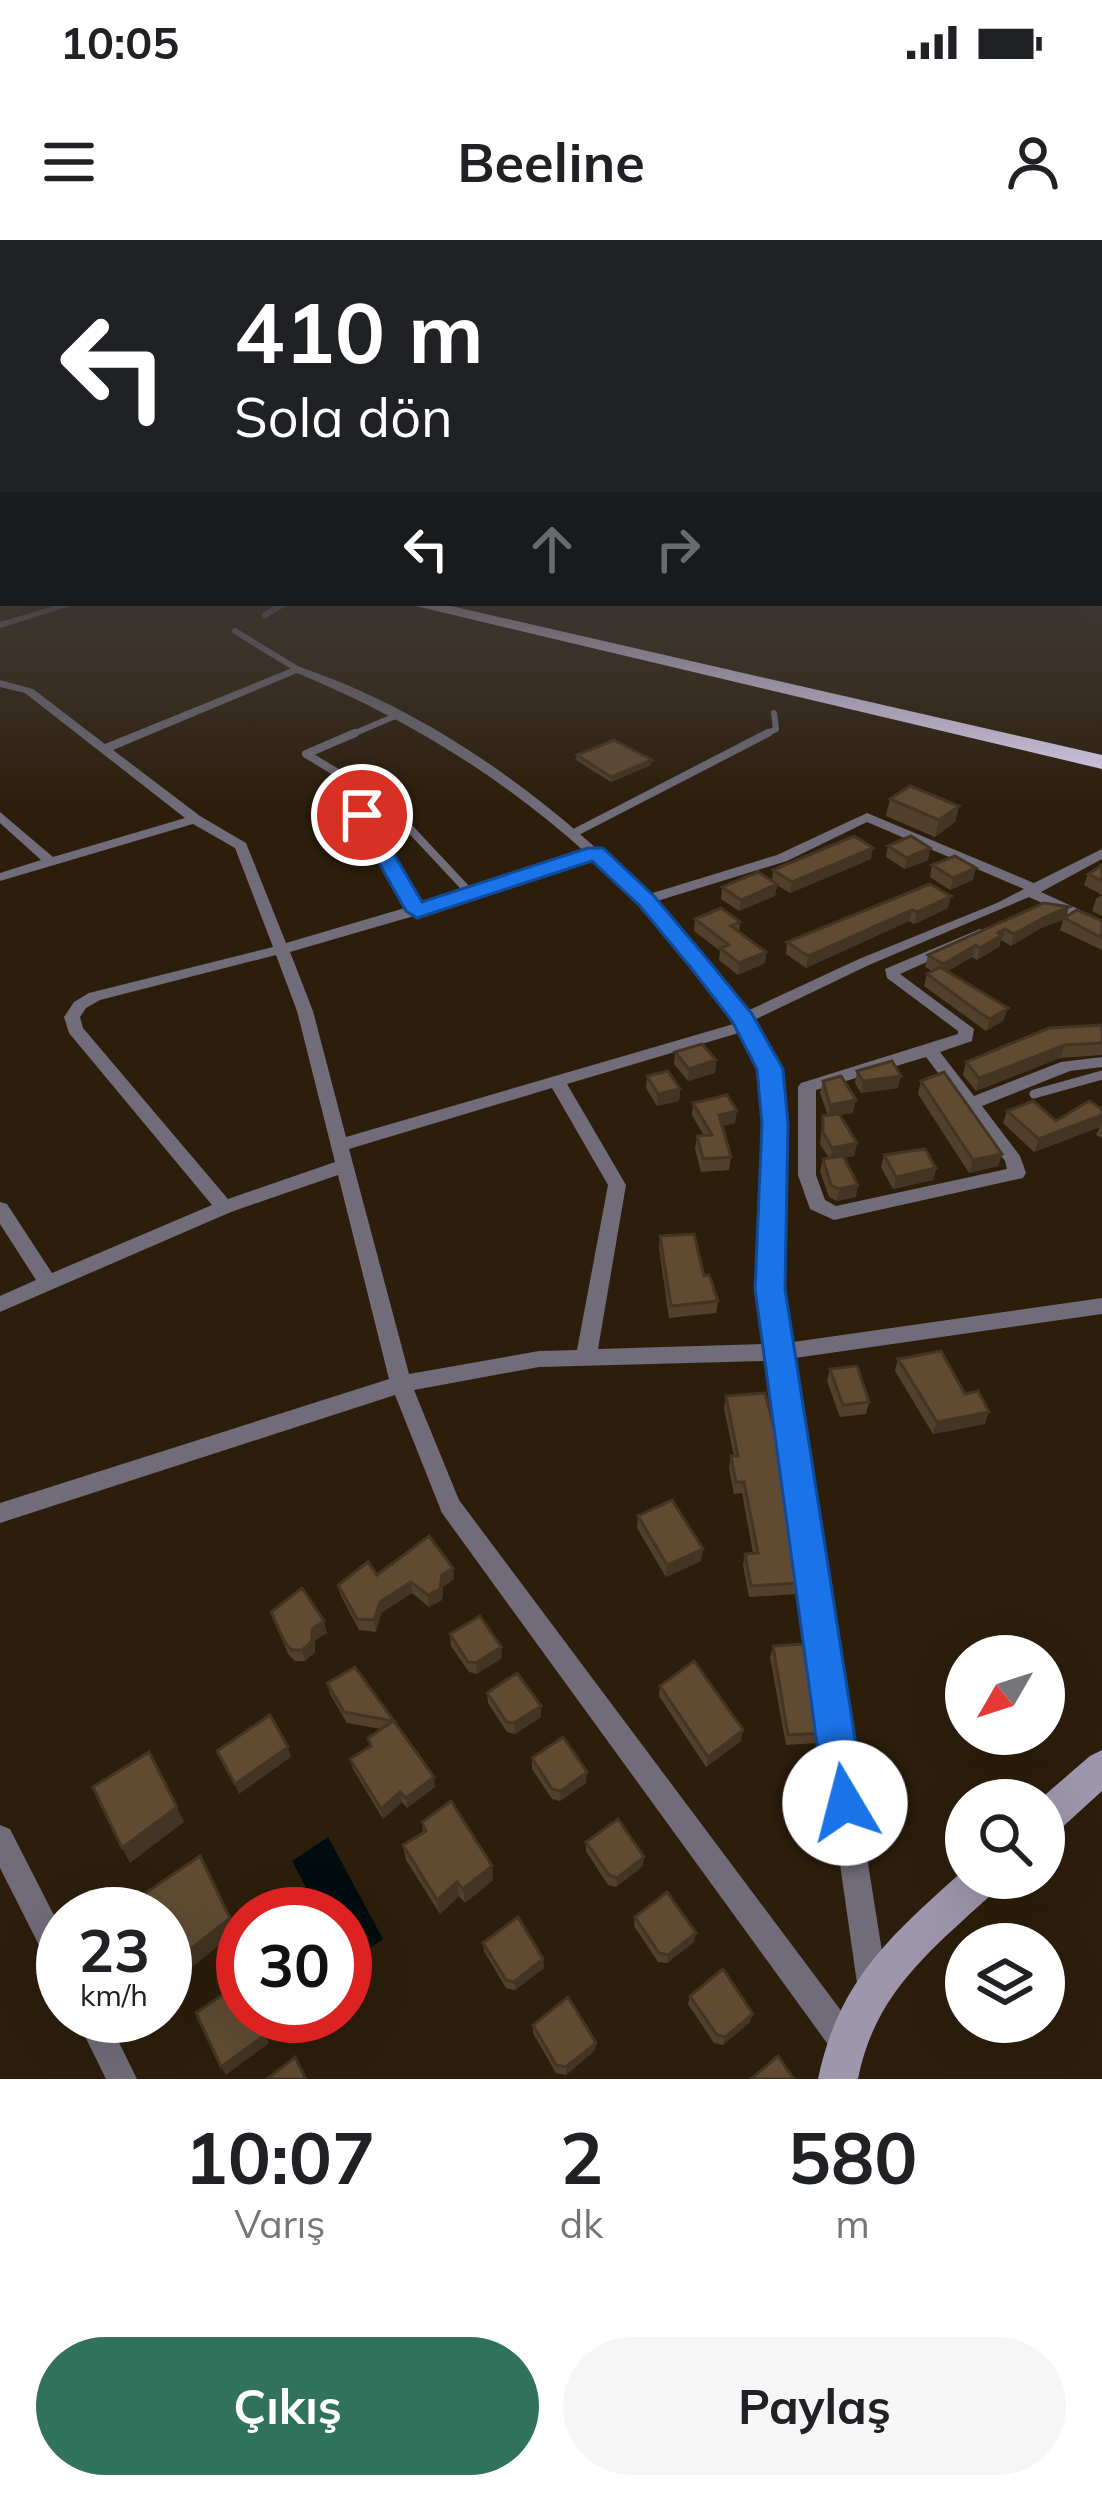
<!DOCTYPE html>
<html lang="tr">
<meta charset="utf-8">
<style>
:root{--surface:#fff;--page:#f6f6f6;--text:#202124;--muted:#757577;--accent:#30725b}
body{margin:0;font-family:Mulish,sans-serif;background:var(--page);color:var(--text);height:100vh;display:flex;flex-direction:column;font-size:45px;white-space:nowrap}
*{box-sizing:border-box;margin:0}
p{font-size:39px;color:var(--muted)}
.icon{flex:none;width:66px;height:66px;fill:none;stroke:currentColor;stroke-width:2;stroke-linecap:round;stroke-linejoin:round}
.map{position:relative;height:1839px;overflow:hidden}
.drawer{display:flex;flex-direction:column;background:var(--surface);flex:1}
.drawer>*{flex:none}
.top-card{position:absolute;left:0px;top:0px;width:1104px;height:366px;box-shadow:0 12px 48px #0002;background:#202124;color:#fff;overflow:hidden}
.needle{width:78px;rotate:231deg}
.tools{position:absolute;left:945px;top:1395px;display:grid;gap:24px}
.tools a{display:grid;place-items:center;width:120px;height:120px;border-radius:50%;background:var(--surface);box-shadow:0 12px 48px #0002;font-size:60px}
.speed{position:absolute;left:36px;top:1647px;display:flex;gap:24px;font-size:60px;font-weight:700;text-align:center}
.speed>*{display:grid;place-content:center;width:156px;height:156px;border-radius:50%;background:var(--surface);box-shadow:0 12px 48px #0002;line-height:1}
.speed small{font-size:30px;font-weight:400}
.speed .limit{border:18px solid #d22;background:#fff;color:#111}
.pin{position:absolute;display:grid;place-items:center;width:102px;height:102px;color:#fff;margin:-51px;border:6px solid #fff;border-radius:50%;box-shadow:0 3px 12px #0007}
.me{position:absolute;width:132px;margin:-66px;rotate:352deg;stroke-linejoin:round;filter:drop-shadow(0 0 9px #0008)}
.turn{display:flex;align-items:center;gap:42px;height:252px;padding:0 36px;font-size:54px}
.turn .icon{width:156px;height:156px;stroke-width:2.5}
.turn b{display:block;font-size:84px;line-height:102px}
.lanes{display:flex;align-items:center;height:114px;padding:0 36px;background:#0003;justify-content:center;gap:60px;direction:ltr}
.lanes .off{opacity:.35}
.eta{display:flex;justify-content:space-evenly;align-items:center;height:204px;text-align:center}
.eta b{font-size:72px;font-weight:700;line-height:84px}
.button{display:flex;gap:24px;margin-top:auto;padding:24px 36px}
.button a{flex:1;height:138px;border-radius:72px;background:var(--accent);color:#fff;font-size:48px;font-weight:700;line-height:138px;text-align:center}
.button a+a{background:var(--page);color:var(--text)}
.status{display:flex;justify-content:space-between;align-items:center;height:84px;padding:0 60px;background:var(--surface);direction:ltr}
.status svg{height:33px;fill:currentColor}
header{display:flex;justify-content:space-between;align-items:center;height:156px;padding:0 36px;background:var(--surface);font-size:54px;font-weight:700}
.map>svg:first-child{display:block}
.water{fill:#000c0f}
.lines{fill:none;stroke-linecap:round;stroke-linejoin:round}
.lane-far2{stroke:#706c79;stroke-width:6}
.lane-far1{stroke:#706c79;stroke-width:8}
.lane{stroke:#706c79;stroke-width:9}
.street{fill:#706c79;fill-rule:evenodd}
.secondary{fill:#9e96ac;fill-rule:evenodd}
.highway{fill:#e1d6f7;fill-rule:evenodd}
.wall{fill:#53402b}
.shaded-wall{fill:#433423}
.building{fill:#604b32;stroke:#433423;stroke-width:3}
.route{fill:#1a73e8;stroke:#114b97;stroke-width:3}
</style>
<div class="status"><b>10:05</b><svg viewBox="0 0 49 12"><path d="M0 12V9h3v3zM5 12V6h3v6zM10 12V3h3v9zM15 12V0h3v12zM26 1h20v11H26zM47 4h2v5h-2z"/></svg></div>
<header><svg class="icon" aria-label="menu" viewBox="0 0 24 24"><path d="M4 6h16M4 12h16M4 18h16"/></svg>Beeline<svg class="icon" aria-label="person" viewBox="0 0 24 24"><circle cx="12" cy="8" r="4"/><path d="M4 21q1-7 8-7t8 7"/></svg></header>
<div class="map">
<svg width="1102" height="1839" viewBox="0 0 1102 1839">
<rect width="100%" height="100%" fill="#2c1e0b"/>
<path class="water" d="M328,1597L383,1699L346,1725L345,1674H320L292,1621Z"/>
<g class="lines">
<path class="lane-far2" d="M265,375L285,363
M235,391L297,429
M348,496L400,474
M762,496L776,489L774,473"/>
<path class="lane-far1" d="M355,493L306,514L384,561L472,655
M362,575L417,671
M574,593L768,493"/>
<path class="lane" d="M1034,854L1102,835"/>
<path class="street" d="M64,363H80L0,388V382Z
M297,426C431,471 547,557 646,655L777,615L867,573L1034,643L1102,609V619L1041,652L1102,680V690L1029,657L869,725L752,781L775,824L785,872L780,1025L786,1103L1102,1058V1074L788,1119L887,1743L882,1753L872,1758L862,1753L857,1743L768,1121L539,1127L414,1150L459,1260L854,1788L858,1799L854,1810L843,1814L832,1810L442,1273L395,1155L0,1283V1263L389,1139L338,935L231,972L0,1072V1056L36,1040L0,984V962L7,964L52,1033L212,965L69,793L64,777L74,762L89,753L273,707L235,608L193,584L0,641V633L41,620L0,583V572L53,617L185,578L25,453L0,447V440L33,449L105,504ZM297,433C404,477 499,535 585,612L466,650L286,703L246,603L200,576L113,510ZM867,582L1024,649L997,663L859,719L745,772L654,662L787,621ZM593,618C646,666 696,723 737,783L346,897L313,771L290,712L414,676ZM276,715L297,771L335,922L228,959L83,788L80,777L86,768L100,760ZM742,792C780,859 765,928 762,1002C760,1036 762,1070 766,1104L598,1109L626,945L567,844ZM552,848L608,945L577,1110L539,1111L409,1134L349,909Z
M980,689L987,693L985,696L900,734L974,789L972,801L940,812L974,856L1061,822L1102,817V827L1070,831L982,866L1020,916L1026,933L1023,938L834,980L810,969L798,935V847L801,843L958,794V791L887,738L885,729ZM926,817L1005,921L1007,929L836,966L825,960L816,935V850Z
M0,1585L10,1589L63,1693V1737L53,1733L0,1628Z
M75,1776H106L137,1839H106Z"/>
<path class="secondary" d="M1102,1510V1551L1057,1592L1044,1597V1560H1039L1090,1516Z
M966,1628V1638H1001L995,1651C933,1709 875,1751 858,1839H818C839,1738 893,1694 966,1628Z"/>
<path class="highway" d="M403,363H438L1102,515V529Z"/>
</g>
<path class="wall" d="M577,515L651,525L611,542L576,520Z
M890,559L959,566L955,582L935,597L886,576Z
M888,606L930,608L928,620L905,629L886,617Z
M871,619L790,653L777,645L775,656L739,671L721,659L722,647L772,641L773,630Z
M932,625L973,640L950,650L930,637Z
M1102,625V655L1084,645L1088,634Z
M1102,655V676L1092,671L1096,659Z
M951,656L948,668L914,684L909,681L806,728L786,714L787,702Z
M1044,663L1066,676L1102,681V710L1060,690L1063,680L1041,688L1011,706L1001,700L999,707L977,720L972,717L948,731L1004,780L986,791L924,746L927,734L932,731L925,727L928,715Z
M695,679L740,682L739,691L766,712L765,723L738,735L719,720L720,711L694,691Z
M1102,785V815L1060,818L976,851L963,835L966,822Z
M675,812L716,820L715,833L688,841L674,824Z
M857,831L898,848L861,853L855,843Z
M647,836L680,849L679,861L657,866L646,848Z
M823,841L853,873L840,875L857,903L854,916L843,918L856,957L837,961L829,957L820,931L823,919L829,918L820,904L823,876H828L820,853Z
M921,841L1002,914L998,926L969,933L918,854Z
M693,863L735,883L722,886L731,917L729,930L701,932L695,909L697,896H704L692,875Z
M1102,869V898L1096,895L1100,887L1034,912L1003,883L1007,871L1056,881Z
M884,915L936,928L933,940L893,949L881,927Z
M660,996L718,1061L716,1073L669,1078L659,1008Z
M898,1119L965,1154L985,1184L933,1194L895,1131Z
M830,1129L869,1162L866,1174L840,1177L827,1141Z
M726,1156L800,1343L797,1354L749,1357L743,1325L745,1314L753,1313L742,1253L734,1254L729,1228L731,1216H734L724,1168Z
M638,1276L701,1321L666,1337L637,1288Z
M453,1328L454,1339L443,1347L442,1360L429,1367L412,1353L381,1373L376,1392L359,1390L341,1356L338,1345L377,1335Z
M271,1372L327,1393L315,1400V1412L305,1421H295L288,1414Z
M450,1394L501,1407L502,1418L477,1434L469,1432L451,1406Z
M773,1406L822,1493L818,1503L786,1505L770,1417Z
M355,1427L435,1547L407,1568L402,1562L383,1579L353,1529L350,1519L370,1507L368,1498L381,1489L347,1483L330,1454L327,1443Z
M660,1446L741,1501L706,1527L659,1456Z
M487,1453L541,1477L515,1494L507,1492L488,1463Z
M532,1518L586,1543L560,1561L552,1559L532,1529Z
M422,1582L492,1626L493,1640L465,1663L459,1656L440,1674L406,1620L403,1605L423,1592Z
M586,1602L643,1626L616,1647L608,1645L586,1611Z
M635,1677L696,1693L694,1702L667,1723L658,1722L634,1686Z
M483,1703L543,1719L544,1728L515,1750L506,1748L484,1711Z
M690,1756L750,1782L723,1805L714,1803L688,1764Z
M533,1785L596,1803L595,1810L566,1835L556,1833L533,1793Z"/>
<path class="shaded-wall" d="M652,520L651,525L611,542V537Z
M959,566L955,582L935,597L939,580Z
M873,608L871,619L790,653L792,642Z
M930,608L928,620L905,629L907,618Z
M976,628L973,640L950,650L953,638Z
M777,644L775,656L739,671L741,660Z
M951,656L948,668L914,684L917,672Z
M1069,667L1066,679L1041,688L1011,706L1014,694L1045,677Z
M912,670L909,681L806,728L808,716Z
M1005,689L999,707L977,720L980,708Z
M976,705L972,717L940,736L943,724Z
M766,712L765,723L738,735L739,723Z
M1008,768L1004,780L986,791L990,779Z
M1065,805L1060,818L976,851L979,838Z
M716,820L715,833L688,841L689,829Z
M901,836L898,848L861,853L863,841Z
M680,849L679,861L657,866L658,854Z
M856,860L853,873L828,877L830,865Z
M737,871L735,883L717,887L719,875Z
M1102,875V883L1100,887L1034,912L1039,899Z
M857,903L854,916L830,920L832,908Z
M1002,914L998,926L969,933L973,920Z
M936,928L933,940L893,949L896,937Z
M858,945L856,957L837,961L839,949Z
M989,1172L985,1184L933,1194L937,1182Z
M703,1309L701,1321L666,1337L667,1325Z
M453,1328L454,1339L443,1347L442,1360L429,1367L428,1355L442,1335Z
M411,1342L412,1353L381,1373L376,1392L374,1380L380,1362Z
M324,1381L327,1393L315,1400V1412L305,1421L302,1410L312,1389Z
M501,1407L502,1418L477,1434L476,1423Z
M541,1466V1477L515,1494L514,1483Z
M743,1490L741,1501L706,1527L708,1517Z
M288,1507L291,1517L239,1554L235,1544Z
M587,1532L586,1543L560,1561L561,1551Z
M434,1537L435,1547L407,1568L406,1558Z
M400,1552L402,1562L383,1579L381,1569Z
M177,1567L184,1582L130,1623L122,1608Z
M644,1617L643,1626L616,1647L617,1638Z
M492,1626L493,1640L465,1663L463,1649Z
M457,1642L459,1656L440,1674L437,1660Z
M230,1678L237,1691L180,1737L172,1724Z
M696,1693L694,1702L667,1723L668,1715Z
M543,1719L544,1728L515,1750L514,1742Z
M753,1774L750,1782L723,1805L725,1797Z
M256,1776L269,1803L226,1835L221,1827Z
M596,1803L595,1810L566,1835V1827Z"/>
<path class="building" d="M614,500L652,520L611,537L577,515Z
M910,546L959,566L939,580L890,559Z
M854,596L873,608L792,642L773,630Z
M911,596L930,608L907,618L888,606Z
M955,616L976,628L953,638L932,625Z
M1102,625V641L1088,634Z
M758,632L777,644L741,660L722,647Z
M930,644L951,656L917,672L912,670L808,716L787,702Z
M1044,663L1069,667L1045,677L1014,694L1005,689L998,693L1002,695L980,708L976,705L943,724L928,715Z
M721,668L740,682L731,686L766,712L739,723L720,708L729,705L695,679Z
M1077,670L1102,681V698L1064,678Z
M940,727L1008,768L990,779L980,773L927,734Z
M1102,785V803L1065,805L979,838L966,822L1049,788Z
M702,804L716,820L689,829L675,812Z
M892,821L901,836L863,841L857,831Z
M668,831L680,849L658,854L647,836Z
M944,832L1002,914L973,920L921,841Z
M841,836L856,860L830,865L823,841Z
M727,855L737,871L719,875L731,917L703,919L697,896L712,895L693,863Z
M1033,861L1056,881L1089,861L1102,869V875L1039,899L1007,871Z
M839,874L857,903L832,908L823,892V876Z
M925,909L936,928L896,937L884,915Z
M843,916L858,945L839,949L831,945L823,919Z
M694,994L704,1036L709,1035L718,1061L671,1066L660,996Z
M941,1111L965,1154L978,1151L989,1172L937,1182L898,1119Z
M857,1126L869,1162L843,1165L830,1129Z
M765,1153L781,1214L800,1343L751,1346L745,1314L758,1313L744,1242H736L731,1216H738L726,1156Z
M672,1260L703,1309L667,1325L638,1276Z
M429,1296L453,1328L442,1335L440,1349L428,1355L411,1342L380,1362L374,1380L357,1379L338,1345L368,1322L377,1335Z
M302,1348L324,1381L312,1389V1401L302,1410H292L285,1403L271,1372Z
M480,1376L501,1407L476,1423L468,1422L450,1394Z
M805,1404L822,1493L788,1495L773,1406Z
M694,1421L743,1490L708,1517L660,1446Z
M355,1427L434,1537L406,1558L400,1552L381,1569L350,1519L371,1506L368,1498L393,1481L344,1472L327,1443Z
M517,1433L541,1466L514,1483L507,1482L487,1453Z
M270,1475L288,1507L235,1544L217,1511Z
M563,1497L587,1532L561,1551L552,1549L532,1518Z
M149,1512L177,1567L122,1608L93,1547Z
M451,1561L492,1626L463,1649L457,1642L437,1660L403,1605L426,1591L422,1582Z
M618,1579L644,1617L617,1638L609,1635L586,1602Z
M200,1616L230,1678L172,1724L165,1708V1674H149L141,1656Z
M667,1652L696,1693L668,1715L659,1713L635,1677Z
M518,1677L543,1719L514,1742L506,1740L483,1703Z
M723,1729L753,1774L725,1797L717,1795L690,1756Z
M241,1742L243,1747V1776H256L265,1795L221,1827L196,1773Z
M568,1757L596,1803L566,1827L556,1825L533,1785Z
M778,1816L794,1839H751Z
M295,1817L306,1839H267Z"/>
<linearGradient id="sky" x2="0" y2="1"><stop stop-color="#181006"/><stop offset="0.55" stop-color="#45413f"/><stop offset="1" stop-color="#45413f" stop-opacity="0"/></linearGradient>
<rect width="1102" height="568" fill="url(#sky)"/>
<path class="route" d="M355,571H369L422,662L588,608H603L654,656L708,720L752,774L783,829L788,884L785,1049L865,1563L859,1577L845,1583L831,1577L825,1563L755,1049L762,884L757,829L732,781L692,729L639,665L592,621L417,678L406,671L352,575Z"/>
</svg>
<div class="tools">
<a><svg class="needle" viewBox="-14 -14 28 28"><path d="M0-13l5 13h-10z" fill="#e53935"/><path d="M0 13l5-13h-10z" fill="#757577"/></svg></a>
<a><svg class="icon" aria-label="search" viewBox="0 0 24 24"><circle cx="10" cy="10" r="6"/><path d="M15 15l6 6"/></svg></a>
<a><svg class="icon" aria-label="layers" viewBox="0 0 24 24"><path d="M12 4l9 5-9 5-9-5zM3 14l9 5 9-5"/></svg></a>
</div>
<div class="speed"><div>23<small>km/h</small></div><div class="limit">30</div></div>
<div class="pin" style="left:362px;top:575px;background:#d93025"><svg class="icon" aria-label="arrive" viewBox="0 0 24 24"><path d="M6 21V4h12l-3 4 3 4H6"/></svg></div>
<svg class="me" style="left:845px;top:1563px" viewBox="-20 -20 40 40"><circle r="19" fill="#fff"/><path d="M0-13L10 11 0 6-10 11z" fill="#1a73e8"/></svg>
<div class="top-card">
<div class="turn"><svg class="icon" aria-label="left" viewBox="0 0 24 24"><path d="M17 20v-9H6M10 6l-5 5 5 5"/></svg><div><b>410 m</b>Sola dön</div></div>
<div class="lanes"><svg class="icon" aria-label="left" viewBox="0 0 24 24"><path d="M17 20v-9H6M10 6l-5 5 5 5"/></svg><svg class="icon off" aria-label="ahead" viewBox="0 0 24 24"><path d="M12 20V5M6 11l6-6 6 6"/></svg><svg class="icon off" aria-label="right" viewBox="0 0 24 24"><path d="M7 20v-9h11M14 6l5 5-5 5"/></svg></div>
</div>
</div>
<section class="drawer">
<div class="eta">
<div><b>10:07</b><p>Varış</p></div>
<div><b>2</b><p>dk</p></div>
<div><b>580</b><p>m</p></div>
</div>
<div class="button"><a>Çıkış</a><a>Paylaş</a></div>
</section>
